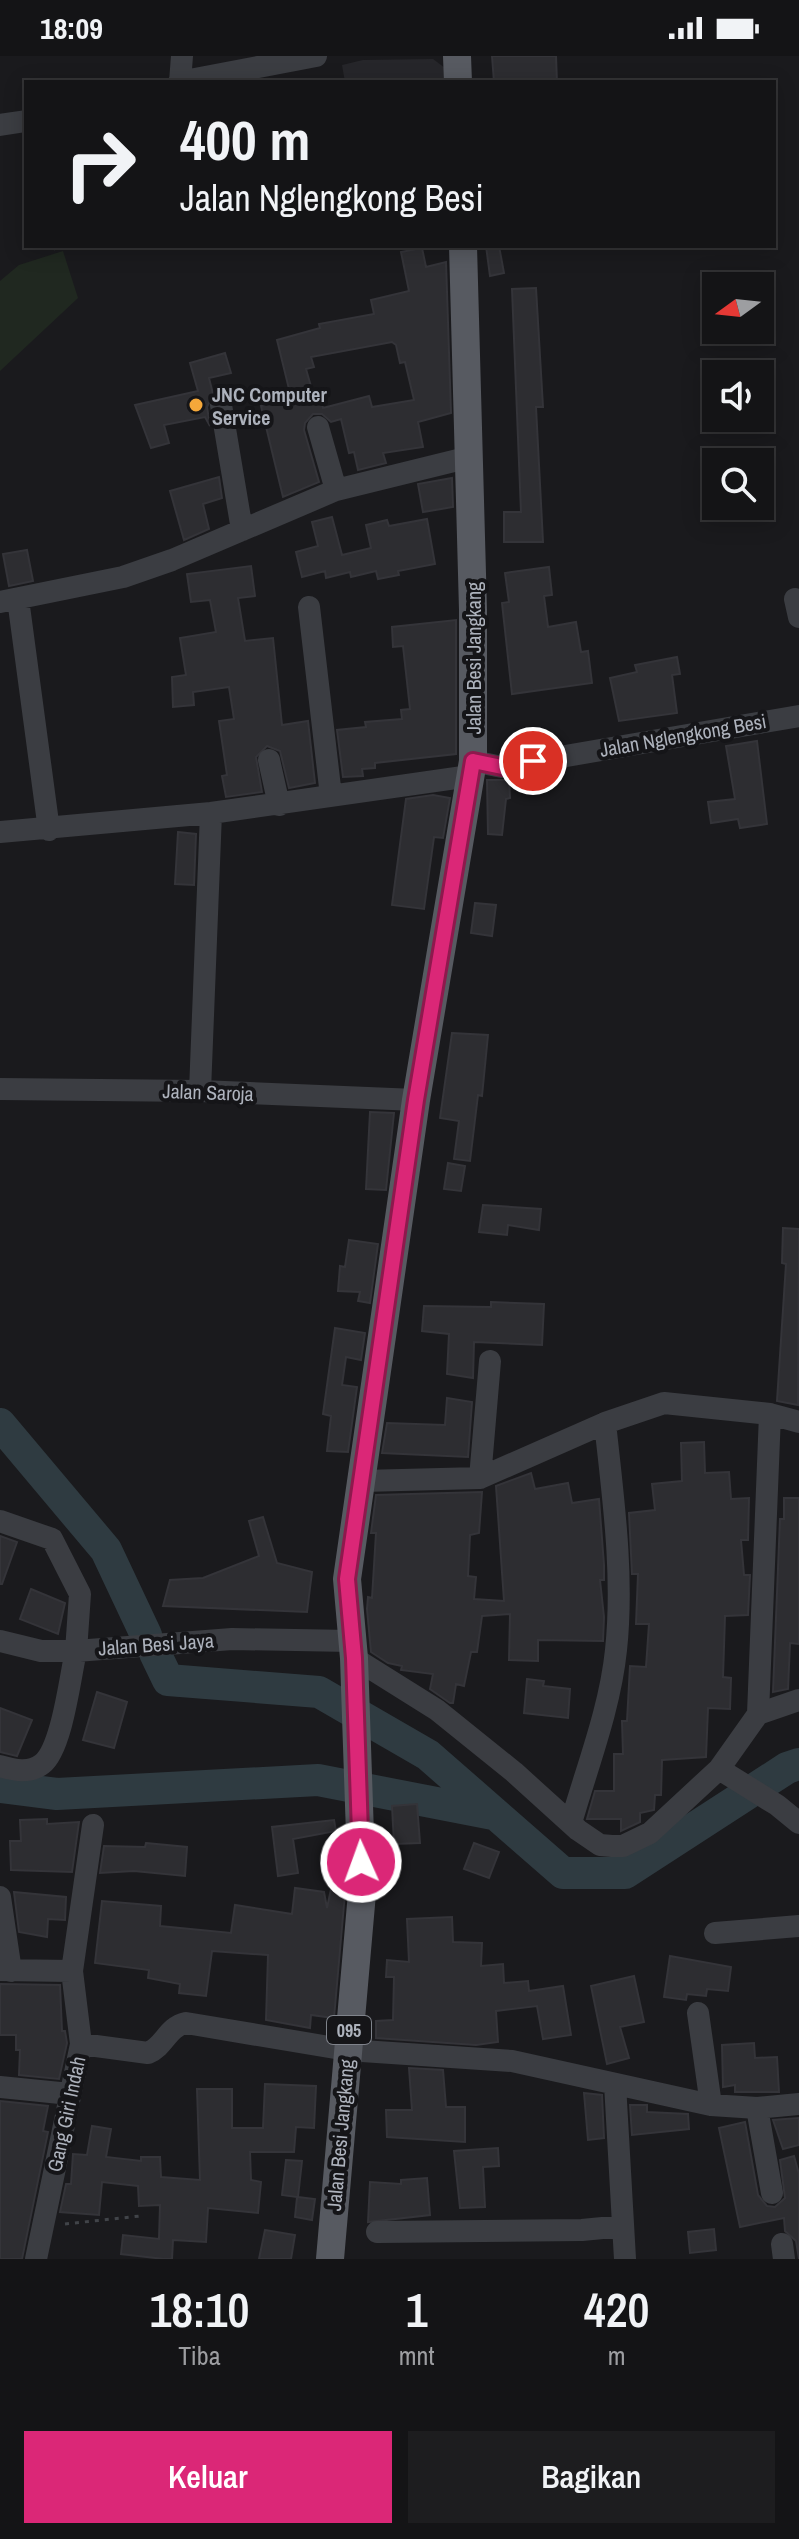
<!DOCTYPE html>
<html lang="id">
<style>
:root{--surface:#141416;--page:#1d1d1f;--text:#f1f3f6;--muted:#9d9ea1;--line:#333335;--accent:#db2777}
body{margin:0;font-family:"Archivo Narrow",sans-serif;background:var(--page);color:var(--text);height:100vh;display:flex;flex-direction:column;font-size:30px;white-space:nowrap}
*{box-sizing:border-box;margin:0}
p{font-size:26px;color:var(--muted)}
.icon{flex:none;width:44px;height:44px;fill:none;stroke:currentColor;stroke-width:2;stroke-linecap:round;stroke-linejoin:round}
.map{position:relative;height:2203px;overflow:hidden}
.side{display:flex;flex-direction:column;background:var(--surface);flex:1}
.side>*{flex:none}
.guide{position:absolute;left:24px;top:24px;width:752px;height:168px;border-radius:0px;box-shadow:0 4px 20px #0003,0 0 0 2px var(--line);background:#141416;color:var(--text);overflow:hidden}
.needle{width:52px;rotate:255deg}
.buttons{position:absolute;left:702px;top:216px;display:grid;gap:16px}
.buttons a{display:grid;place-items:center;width:72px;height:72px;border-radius:0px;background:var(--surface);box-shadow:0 4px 20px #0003,0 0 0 2px var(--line);font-size:40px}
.pin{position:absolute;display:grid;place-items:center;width:68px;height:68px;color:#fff;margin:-34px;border:4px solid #fff;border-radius:50%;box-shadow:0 2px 8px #0007}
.me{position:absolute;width:88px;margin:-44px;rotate:358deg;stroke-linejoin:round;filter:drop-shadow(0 0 6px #0008)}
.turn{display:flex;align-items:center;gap:28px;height:168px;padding:0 24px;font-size:36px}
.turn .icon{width:104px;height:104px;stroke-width:2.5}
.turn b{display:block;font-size:56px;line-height:68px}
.eta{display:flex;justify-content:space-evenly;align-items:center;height:136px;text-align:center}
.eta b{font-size:48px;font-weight:600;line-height:56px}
.button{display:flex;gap:16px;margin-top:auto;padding:16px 24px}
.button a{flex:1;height:92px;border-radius:0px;background:var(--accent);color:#fff;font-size:32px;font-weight:600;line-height:92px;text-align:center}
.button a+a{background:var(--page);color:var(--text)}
.status{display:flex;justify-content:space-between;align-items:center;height:56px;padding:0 40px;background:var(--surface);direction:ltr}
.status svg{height:22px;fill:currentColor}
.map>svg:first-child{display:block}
.built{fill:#26262a}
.green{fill:#202820}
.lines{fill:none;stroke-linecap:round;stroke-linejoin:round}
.river{stroke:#2f3b41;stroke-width:32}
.building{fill:#2d2d31;stroke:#343439;stroke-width:2;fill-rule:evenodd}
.path{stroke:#414449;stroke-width:3;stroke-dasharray:4 6;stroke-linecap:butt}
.minor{stroke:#3b3d42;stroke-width:22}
.major{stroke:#575a61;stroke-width:28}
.route-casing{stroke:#8e194d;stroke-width:20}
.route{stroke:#db2777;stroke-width:14}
.poi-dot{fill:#f5a83a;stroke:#151518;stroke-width:3}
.labels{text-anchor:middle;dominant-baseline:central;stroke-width:8;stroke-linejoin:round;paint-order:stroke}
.shield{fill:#151518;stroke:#7f838b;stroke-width:2}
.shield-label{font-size:18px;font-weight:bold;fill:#adb2bc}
.poi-label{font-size:20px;font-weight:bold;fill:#adb2bc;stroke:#151518;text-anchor:start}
.street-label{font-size:20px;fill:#adb2bc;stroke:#151518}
</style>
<div class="status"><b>18:09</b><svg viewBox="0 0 49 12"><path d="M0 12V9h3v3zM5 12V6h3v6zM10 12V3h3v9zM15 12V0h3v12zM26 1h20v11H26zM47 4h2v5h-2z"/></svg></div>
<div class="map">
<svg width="799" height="2203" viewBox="0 0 799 2203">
<rect width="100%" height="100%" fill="#1a1a1d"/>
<path class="built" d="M433,3L445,12V26H345L342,9L363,4Z"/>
<path class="green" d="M63,195L78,242L0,315V225L19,209Z"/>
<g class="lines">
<path class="river" d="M0,1368L106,1494L146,1579
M155,1597L168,1624L319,1636L428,1699L563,1817H625L787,1712L799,1708
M0,1731L57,1738L318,1724L493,1758"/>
</g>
<path class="building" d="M492,0H556L557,26H494Z
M486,190H499L504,217L490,220Z
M422,192L426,211L446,206L451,357L418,366L423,391L383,397L386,407L358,414L354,396L349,397L341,363L331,366L322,358H313L305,367L304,374L319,426L283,441L261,350L284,344L283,339L290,337L277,284L320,272L319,268L374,258L371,244L409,235L401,196ZM392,286L396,289L400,307L405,306L414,344L372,351L369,340L323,352L319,339L314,341L306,313L314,311L311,301Z
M536,232L543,351H536L543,486H504V456H521L512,233Z
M225,297L231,317L209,322L213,338L207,351L210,370L205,361L164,369L169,387L151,392L135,349L198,335L190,307Z
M219,421L222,442L203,448L209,473L184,484L170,435Z
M452,422L453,451L423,456L418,428Z
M332,461L342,499L371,492L366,469L387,464L389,470L427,463L435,508L398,515L399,519L378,523L376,515L351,521L350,516L326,522L325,515L302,521L296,496L318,490L312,466Z
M27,494L33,525L9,530L3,498Z
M251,510L255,540L238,542L245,585L273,582L282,669L308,665L315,727L289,732L280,695L267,690L256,701L262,736L226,741L222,720L227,719L219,665L234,663L229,631L193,636L194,649L173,651L172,621L186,619L180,582L216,576L210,544L191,546L187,518Z
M549,511L552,539L544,540L548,571L576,566L581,596L588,595L592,627L512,638L502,547L509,546L505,517Z
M456,564V698L375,707V712L362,713L363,720L343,721L337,674L366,671L365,666L402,663L401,654L410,653L403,590L393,591L392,571Z
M677,601L680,618L672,619L677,657L619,665L610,622L637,616L635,609Z
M757,685L767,768L740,772L738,763L711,767L708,746L735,743L726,690Z
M487,724H509L510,742L506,743L502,779L488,778Z
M433,739L450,742L443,782L434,781L424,853L392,849L406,743Z
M178,776L196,778L194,829L175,828Z
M475,847L496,849L492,880L471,877Z
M452,977L488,979L482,1040L478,1039L470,1105L454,1103L459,1065L440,1062Z
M370,1056L394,1057L386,1134L366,1133Z
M448,1107L465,1110L461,1135L444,1133Z
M483,1149L541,1153L539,1174L508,1169L507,1179L479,1176Z
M783,1172L799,1173L798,1349L777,1345L786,1208L782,1207Z
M349,1184L378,1188L370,1247L358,1245L360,1236L338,1235L340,1210L345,1211Z
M491,1246L544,1248L542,1289L474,1286L473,1322L447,1318L449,1278L422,1275L424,1250L491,1251Z
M335,1272L365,1277L361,1304L346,1301L342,1329L357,1331L348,1396L327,1395L331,1360L323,1358Z
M447,1342L472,1346L468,1401L382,1397L387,1367L445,1369Z
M704,1386L705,1417L729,1416L731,1443L749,1442L748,1484H741L744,1519H750L748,1559L725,1560L723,1621L731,1622L730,1653L708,1652L706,1701L662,1704L661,1739H655L654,1754L640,1757V1766L621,1775V1763H587L595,1735H614V1698H623L622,1665H627L630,1610L646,1611L649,1568H636L638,1518H632L629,1457L655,1454L652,1428L682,1425L681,1387Z
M531,1417L535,1433L568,1427L572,1447L599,1443L604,1509V1524H600L604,1561L603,1585L538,1584V1605L509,1604L510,1558L482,1560L477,1596H471L464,1630L456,1628L453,1647H450L430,1633L433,1618L401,1614L402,1610L388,1607L371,1596L367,1553L368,1541L372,1542L376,1477H371L376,1439L482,1436L479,1477L470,1479L468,1520L476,1521L474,1543L504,1545L496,1430Z
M784,1442H799V1588L790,1587L788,1633L773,1636L780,1463H784Z
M263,1461L277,1507L312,1516L307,1556L163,1550L170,1524L203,1522L259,1500L249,1465Z
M0,1480L17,1486L2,1528H0Z
M31,1533L65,1547L58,1578L20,1563Z
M527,1623L544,1625L543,1630L570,1633L568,1662L524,1657Z
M97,1636L127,1646L114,1692L83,1684Z
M0,1652L32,1664L17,1700L0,1696Z
M417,1748L420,1787L394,1788L392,1750Z
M47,1763V1768L79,1766L72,1816L11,1814L10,1785H21L20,1764Z
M334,1764L336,1775L293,1783L298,1817L278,1820L272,1771Z
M343,1776L345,1837L334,1962L311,1959L310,1972L266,1964L268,1899L212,1895L206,1940L179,1937L180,1928L148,1922L149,1914L95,1907L102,1845L161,1850L160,1870L231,1877L235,1849L292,1858L295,1832L324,1836L327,1852Z
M146,1787L187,1791L185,1820L134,1815L100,1817L104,1790L145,1791Z
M474,1787L499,1796L489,1822L464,1813Z
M14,1836L66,1841L65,1864L48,1863L47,1881L19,1876Z
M452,1861L453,1886L482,1887L481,1910L503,1908L504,1927L528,1925L529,1935L563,1930L571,1979L543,1983L537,1950L496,1955L498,1986L476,1989L376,1982V1965L393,1964L394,1921H386L387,1904L409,1906L407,1863Z
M670,1900L731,1911L728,1935L707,1933L706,1940L687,1938L686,1944L664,1941Z
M634,1920L644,1966L620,1971L629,2002L607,2008L591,1930Z
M0,1928L60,1929L62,1975H65L67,1987L59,2023L19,2019L20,1994H16V1979H0Z
M754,1987L755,2002L777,2001L779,2036H735V2029L723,2031L722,1989Z
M409,2012L443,2014L446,2051H465V2086L387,2081L386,2054H412Z
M265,2028L316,2030L314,2072L296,2071L294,2096H250L251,2124L261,2126L258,2157L208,2152L206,2186L173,2184L172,2203H164L121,2198L123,2179L159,2183L160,2149L139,2150L138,2130L102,2126L99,2159L60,2156L66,2128H71L73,2098L87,2099L92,2070L111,2073L106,2101L141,2105V2101H160L161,2121L200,2124L197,2033H232V2072H263Z
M584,2037L602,2039L604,2082L588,2084Z
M0,2045L48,2050L43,2075L48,2076L22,2203H0Z
M630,2049H647V2056L688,2058L689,2073L632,2079Z
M799,2062V2089L783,2093L773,2064Z
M745,2066L758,2139L767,2150L775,2151L785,2142L780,2104L794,2100L799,2118V2203L796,2185L785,2175L784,2162L740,2171L719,2072Z
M498,2092L499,2110L483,2111L485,2151L460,2152L454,2095Z
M286,2104L302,2105L298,2141L315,2143L312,2164L295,2161L297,2141L282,2139Z
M427,2122L430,2159L368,2166L370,2126L401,2128V2124Z
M714,2173L716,2194L690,2197L688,2176Z
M265,2174L295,2179L291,2203H259Z"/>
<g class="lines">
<path class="path" d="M55,190L56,197
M65,2168L140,2160"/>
<path class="minor" d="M179,26L316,0
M180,26L182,0
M0,69L26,65
M221,349L242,474
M318,371L336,434
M18,543L49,774
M795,543L799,561
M0,546L123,521L172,504L336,434L470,401
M309,551L331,740
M269,704L279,749
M473,705L502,711L799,660
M0,776L211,757L470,720
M0,1033L200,1035L416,1044
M200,1035L211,757
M480,1422L490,1305
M362,1425L480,1422L605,1367L664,1347L770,1358L799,1366
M0,1465L52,1483L80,1538L76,1595H41L0,1585
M354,1602L437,1654L514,1716L578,1774L600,1789L612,1790H623L650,1777L719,1713L758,1658L799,1644
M758,1658L770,1358
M0,1710C14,1714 29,1718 42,1708C62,1693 70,1621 76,1595L232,1583L351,1585
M719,1713L777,1749L799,1767
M571,1767C587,1711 610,1653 616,1594C624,1519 613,1441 605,1367
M0,1841L11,1915
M715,1877L799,1870
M0,1914L72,1915
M698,1957L711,2049
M81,1988L148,1997C165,1990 167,1971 186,1967L347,1994L512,2005L711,2049L757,2052L799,2048
M615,2028L625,2203
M0,2031L70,2038
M757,2052L772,2137
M377,2176L582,2174L623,2170
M782,2188L784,2203
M36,2203L81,1988L72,1915L93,1769"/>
<path class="major" d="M457,0L458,26
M330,2203L362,1837L354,1602L347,1523L416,1044L473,705V554L463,190"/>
</g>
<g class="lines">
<defs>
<path id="route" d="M361,1806L354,1602L347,1523L416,1044L473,705L502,711L533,705"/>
</defs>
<use href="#route" class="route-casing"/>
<use href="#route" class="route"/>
</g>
<circle class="poi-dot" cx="196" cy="349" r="8"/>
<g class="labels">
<rect class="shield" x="327" y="1960" width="44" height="28" rx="6"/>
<g class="shield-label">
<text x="349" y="1974">095</text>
</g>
<g class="poi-label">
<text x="212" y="338">JNC Computer<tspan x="212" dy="23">Service</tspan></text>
</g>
<g class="street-label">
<text transform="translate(473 602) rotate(-90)">Jalan Besi Jangkang</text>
<text transform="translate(683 679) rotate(-10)">Jalan Nglengkong Besi</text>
<text transform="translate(208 1036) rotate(2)">Jalan Saroja</text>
<text transform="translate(156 1588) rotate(-4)">Jalan Besi Jaya</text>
<text transform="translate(66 2058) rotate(-78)">Gang Giri Indah</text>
<text transform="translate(340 2079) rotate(-85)">Jalan Besi Jangkang</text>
</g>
</g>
</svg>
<div class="buttons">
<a><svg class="needle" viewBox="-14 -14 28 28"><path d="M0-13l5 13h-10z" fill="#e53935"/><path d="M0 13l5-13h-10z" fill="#9d9ea1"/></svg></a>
<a><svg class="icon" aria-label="sound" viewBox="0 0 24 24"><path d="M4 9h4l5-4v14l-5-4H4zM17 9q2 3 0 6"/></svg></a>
<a><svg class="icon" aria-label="search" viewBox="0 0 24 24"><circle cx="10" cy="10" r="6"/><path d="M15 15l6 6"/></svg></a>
</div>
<div class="pin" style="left:533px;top:705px;background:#d93025"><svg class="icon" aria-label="arrive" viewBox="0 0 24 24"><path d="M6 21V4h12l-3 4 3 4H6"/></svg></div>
<svg class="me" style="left:361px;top:1806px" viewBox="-20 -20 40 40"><circle r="17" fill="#db2777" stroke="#fff" stroke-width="3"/><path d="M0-11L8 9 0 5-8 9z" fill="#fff"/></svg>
<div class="guide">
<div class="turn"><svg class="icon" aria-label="right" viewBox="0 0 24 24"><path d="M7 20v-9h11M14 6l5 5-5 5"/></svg><div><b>400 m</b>Jalan Nglengkong Besi</div></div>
</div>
</div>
<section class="side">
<div class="eta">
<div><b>18:10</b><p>Tiba</p></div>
<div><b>1</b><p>mnt</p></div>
<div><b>420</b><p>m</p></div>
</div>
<div class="button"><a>Keluar</a><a>Bagikan</a></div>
</section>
